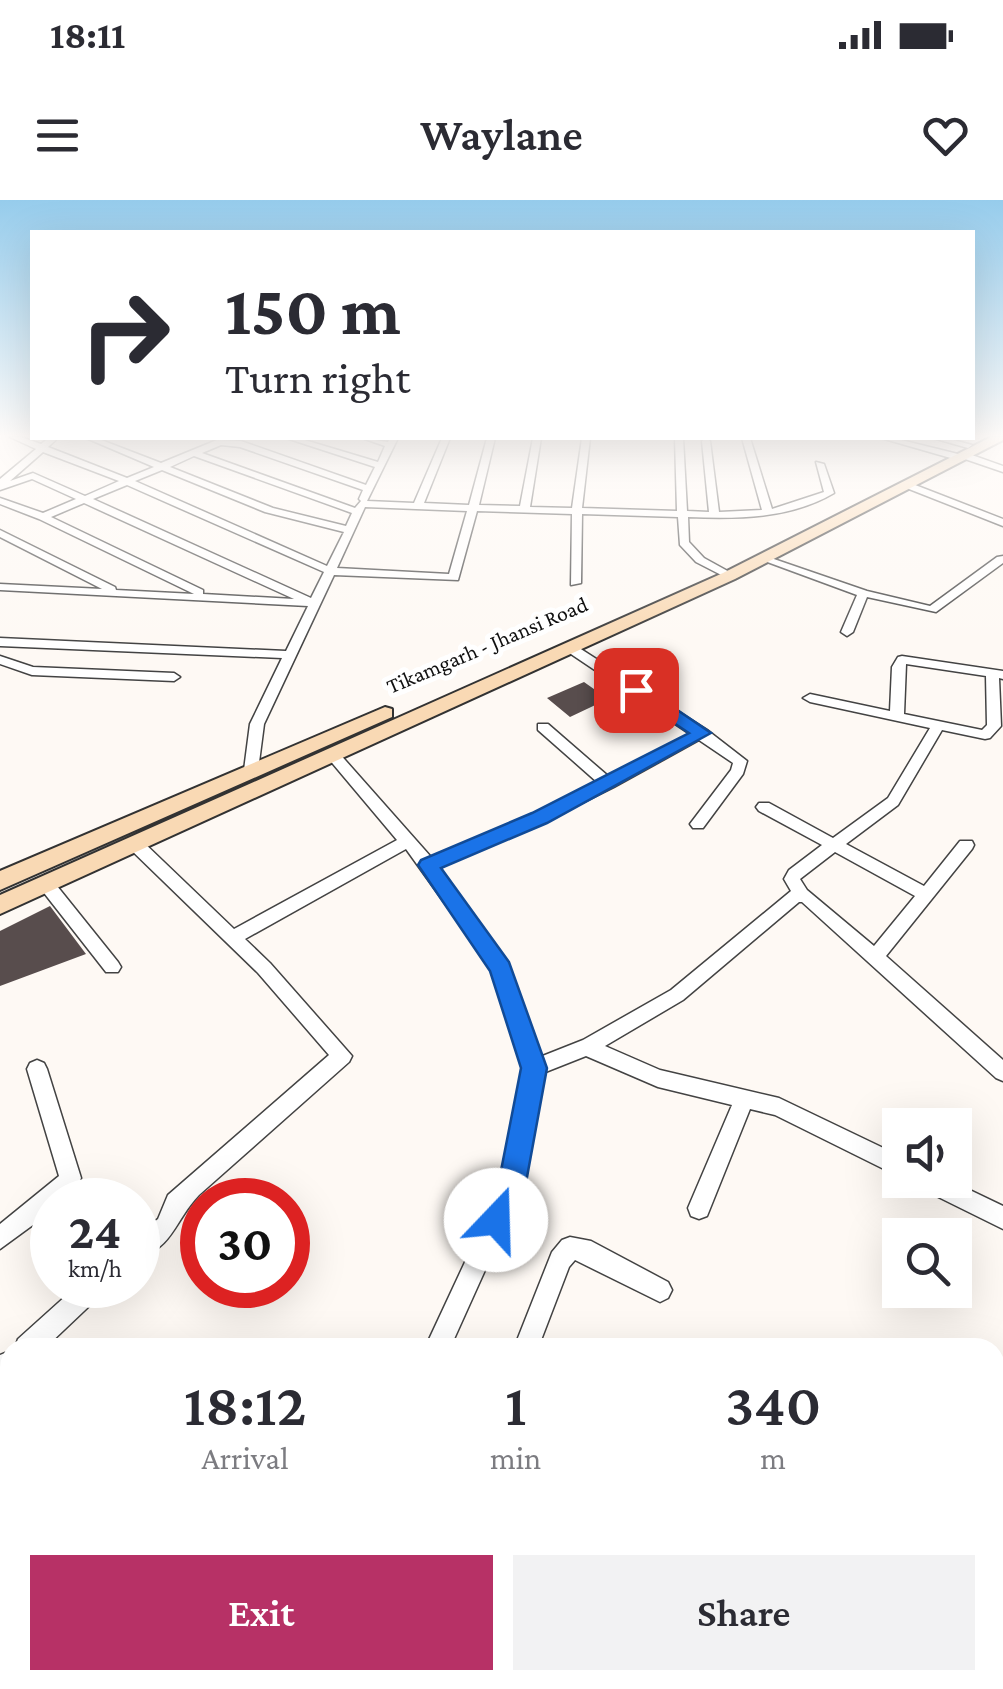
<!DOCTYPE html>
<style>
:root{--surface:#fff;--page:#f2f2f3;--text:#2b2b33;--muted:#7c7c81;--accent:#b73166}
body{margin:0;font-family:"Crimson Pro",serif;background:var(--page);color:var(--text);height:100vh;display:flex;flex-direction:column;font-size:38px;white-space:nowrap}
*{box-sizing:border-box;margin:0}
p{font-size:32px;color:var(--muted)}
.icon{flex:none;width:55px;height:55px;fill:none;stroke:currentColor;stroke-width:2;stroke-linecap:round;stroke-linejoin:round}
.map{position:relative;flex:1;overflow:hidden}
.details{position:absolute;left:0px;top:1138px;width:1005px;height:352px;display:flex;flex-direction:column;background:var(--surface);border-radius:30px 30px 0 0;box-shadow:0 10px 40px #0002}
.details>*{flex:none}
.guide{position:absolute;left:30px;top:30px;width:945px;height:210px;border-radius:0px;box-shadow:0 10px 40px #0002;background:#fff;color:var(--text);overflow:hidden}
.tools{position:absolute;left:882px;top:908px;display:grid;gap:20px}
.tools a{display:grid;place-items:center;width:90px;height:90px;border-radius:0px;background:var(--surface);box-shadow:0 10px 40px #0002;font-size:50px}
.speed{position:absolute;left:30px;top:978px;display:flex;gap:20px;font-size:50px;font-weight:700;text-align:center}
.speed>*{display:grid;place-content:center;width:130px;height:130px;border-radius:50%;background:var(--surface);box-shadow:0 10px 40px #0002;line-height:1}
.speed small{font-size:25px;font-weight:400}
.speed .limit{border:15px solid #d22;background:#fff;color:#111}
.pin{position:absolute;display:grid;place-items:center;width:85px;height:85px;color:#fff;margin:-42px;border-radius:20px;box-shadow:0 5px 15px #0006}
.me{position:absolute;width:110px;margin:-55px;rotate:21deg;stroke-linejoin:round;filter:drop-shadow(0 0 8px #0008)}
.turn{display:flex;align-items:center;gap:35px;height:210px;padding:0 30px;font-size:45px}
.turn .icon{width:130px;height:130px;stroke-width:2.5}
.turn b{display:block;font-size:70px;line-height:85px}
.eta{display:flex;justify-content:space-evenly;align-items:center;height:170px;text-align:center}
.eta b{font-size:60px;font-weight:600;line-height:70px}
.button{display:flex;gap:20px;margin-top:auto;padding:20px 30px}
.button a{flex:1;height:115px;border-radius:0px;background:var(--accent);color:#fff;font-size:40px;font-weight:600;line-height:115px;text-align:center}
.button a+a{background:var(--page);color:var(--text)}
.status{display:flex;justify-content:space-between;align-items:center;height:70px;padding:0 50px;background:var(--surface);direction:ltr}
.status svg{height:28px;fill:currentColor}
header{display:flex;justify-content:space-between;align-items:center;height:130px;padding:0 30px;background:var(--surface);font-size:45px;font-weight:600}
.map>svg:first-child{display:block}
.building{fill:#584d4d}
.lines{fill:none;stroke-linecap:round;stroke-linejoin:round}
.street-casing{stroke:#434343;stroke-width:3}
.secondary-casing{stroke:#323232;stroke-width:4}
.street{fill:#fff;fill-rule:evenodd}
.secondary{fill:#f9d9b4;fill-rule:evenodd}
.route{fill:#1a73e8;stroke:#114b97;stroke-width:2.5}
.labels{text-anchor:middle;dominant-baseline:central;stroke-width:10;stroke-linejoin:round;paint-order:stroke}
.far-street-label{font-size:22px;fill:#101010;stroke:#fff}
</style>
<div class="status"><b>18:11</b><svg viewBox="0 0 49 12"><path d="M0 12V9h3v3zM5 12V6h3v6zM10 12V3h3v9zM15 12V0h3v12zM26 1h20v11H26zM47 4h2v5h-2z"/></svg></div>
<header><svg class="icon" aria-label="menu" viewBox="0 0 24 24"><path d="M4 6h16M4 12h16M4 18h16"/></svg>Waylane<svg class="icon" aria-label="heart" viewBox="0 0 24 24"><path d="M12 20l-8-8c-3-5 5-10 8-4 3-6 11-1 8 4z"/></svg></header>
<div class="map">
<svg width="1003" height="1489" viewBox="0 0 1003 1489">
<rect width="100%" height="100%" fill="#fef9f4"/>
<path class="building" d="M584,482L608,499L570,517L547,498Z
M50,706L86,754L0,786V731Z"/>
<g class="lines">
<defs>
<path id="street" d="M10,237H21L41,244L49,238H58L48,247L127,278L154,267L86,238H96L161,263L217,240L241,241L366,285L375,267L286,238H298L378,262L385,246L362,238L388,242L390,238H398L367,301L414,303L442,238H450L424,303L469,305L487,238H495L479,305L520,306L533,238H541L530,307L572,308L582,238H590L582,308L677,311L675,238H683L687,311L709,312L702,241L706,238L710,241L719,312L762,310L742,238H750L772,309L824,292L816,262L824,264L834,293C790,319 738,319 688,317L689,342L704,358L733,374L735,376L729,379L696,362L680,345L678,317L582,314L581,383L571,385L572,314L477,311L458,380L334,375L264,524L258,570L251,575L244,570L250,524L282,458L0,446V438L286,451L308,406L0,390V384L102,389L0,337V330L115,387L116,390L194,394L39,319L0,304V298L43,313L76,299L32,279L0,290V279L36,249ZM221,245L240,247L363,290L359,299L361,301L355,308L202,253ZM43,252L119,281L85,296L33,273L10,281ZM194,256L352,313L346,326L273,308L170,267ZM162,270L265,312L344,332L327,366L135,281ZM127,285L324,372L311,398L93,299ZM84,303L294,399L203,394V390L51,317ZM365,307L467,311L449,374L337,368Z
M881,238H893L962,255L969,254L1003,266V272L965,259L961,261Z
M933,238H946L972,245L968,248Z
M904,283H910L1003,319V326L904,287Z
M1003,356V363L936,412L867,397L853,432L847,436L841,432L857,395L759,359L768,357L867,391L930,406L997,357Z
M565,444H573L707,530L747,561L743,574L703,628H693L690,624L731,570L733,563L699,540L614,587L544,622L438,667L507,763L540,857L583,840L671,790L791,691L784,679L789,670L822,645L759,611L756,607L759,603H769L833,638L888,598L930,528L810,502L803,498L810,494L890,511L892,467L898,457L902,456L1003,471V479L999,478L1001,526L990,538L985,539L942,530L898,605L846,644L924,686L960,641H972L974,645L972,649L886,756L1003,860V881L996,878L802,702H799L683,800L605,846L660,870L779,898L900,956V977L775,915L750,909L707,1016L699,1019L691,1016L688,1008L732,905L658,887L586,856L543,873L522,988L450,1148H425L500,987L524,868L493,770L406,649L245,739L270,763L352,856L349,862L199,995C175,1020 174,1046 138,1059V1034L158,1019L168,995L329,855L258,773L128,647L126,643L128,639H140L234,729L397,640L328,558V552H338L431,657L534,614L597,582L538,530V524H548L608,576L690,534L565,450ZM906,464L986,476L987,525L982,530L904,514ZM835,652L915,696L874,746L807,690L800,679Z
M0,456L33,467L174,473L180,477L174,481L32,475L0,464Z
M47,679L53,681L118,762L121,767L118,772H106L41,689L39,685L41,681Z
M37,860L44,863L47,869L81,978C74,993 70,1000 52,1000V1011L0,1049V1024L59,976L27,869L30,863Z
M915,980H949L1003,1006V1029L918,987Z
M570,1037L591,1041L668,1082L672,1090L668,1098L660,1102L575,1060L569,1067L538,1148H514L552,1052L562,1040Z
M78,1085H107L103,1093L45,1148H15L18,1139Z
M10,1151V1180L0,1184V1155Z
M0,1216L10,1217V1243L0,1242Z
M240,1480H296L292,1489H244Z
M580,1480H643L647,1489H609L608,1486L606,1489H576Z"/>
<path id="secondary" d="M991,237H1003V240L735,379L0,714V695L723,373Z
M385,507L392,509V517L0,690V671Z"/>
</defs>
<use href="#street" class="street-casing"/>
<use href="#secondary" class="secondary-casing"/>
<use href="#street" class="street"/>
<use href="#secondary" class="secondary"/>
</g>
<linearGradient id="sky" x2="0" y2="1"><stop stop-color="#96ccec"/><stop offset="0.53" stop-color="#fffcfa"/><stop offset="1" stop-color="#fffcfa" stop-opacity="0"/></linearGradient>
<rect width="1003" height="445" fill="url(#sky)"/>
<path class="route" d="M630,486H642L711,533L547,623L441,668L509,762L547,868L525,988L506,1030L496,1034L486,1030L482,1020L498,986L521,868L490,771L418,665L421,660L532,613L689,533L630,494Z"/>
<g class="labels">
<g class="far-street-label">
<text transform="translate(487 445) rotate(-23)">Tikamgarh - Jhansi Road</text>
</g>
</g>
</svg>
<div class="tools">
<a><svg class="icon" aria-label="sound" viewBox="0 0 24 24"><path d="M4 9h4l5-4v14l-5-4H4zM17 9q2 3 0 6"/></svg></a>
<a><svg class="icon" aria-label="search" viewBox="0 0 24 24"><circle cx="10" cy="10" r="6"/><path d="M15 15l6 6"/></svg></a>
</div>
<div class="speed"><div>24<small>km/h</small></div><div class="limit">30</div></div>
<div class="pin" style="left:636px;top:490px;background:#d93025"><svg class="icon" aria-label="arrive" viewBox="0 0 24 24"><path d="M6 21V4h12l-3 4 3 4H6"/></svg></div>
<svg class="me" style="left:496px;top:1020px" viewBox="-20 -20 40 40"><circle r="19" fill="#fff"/><path d="M0-13L10 11 0 6-10 11z" fill="#1a73e8"/></svg>
<div class="guide">
<div class="turn"><svg class="icon" aria-label="right" viewBox="0 0 24 24"><path d="M7 20v-9h11M14 6l5 5-5 5"/></svg><div><b>150 m</b>Turn right</div></div>
</div>
<section class="details">
<div class="eta">
<div><b>18:12</b><p>Arrival</p></div>
<div><b>1</b><p>min</p></div>
<div><b>340</b><p>m</p></div>
</div>
<div class="button"><a>Exit</a><a>Share</a></div>
</section>
</div>
